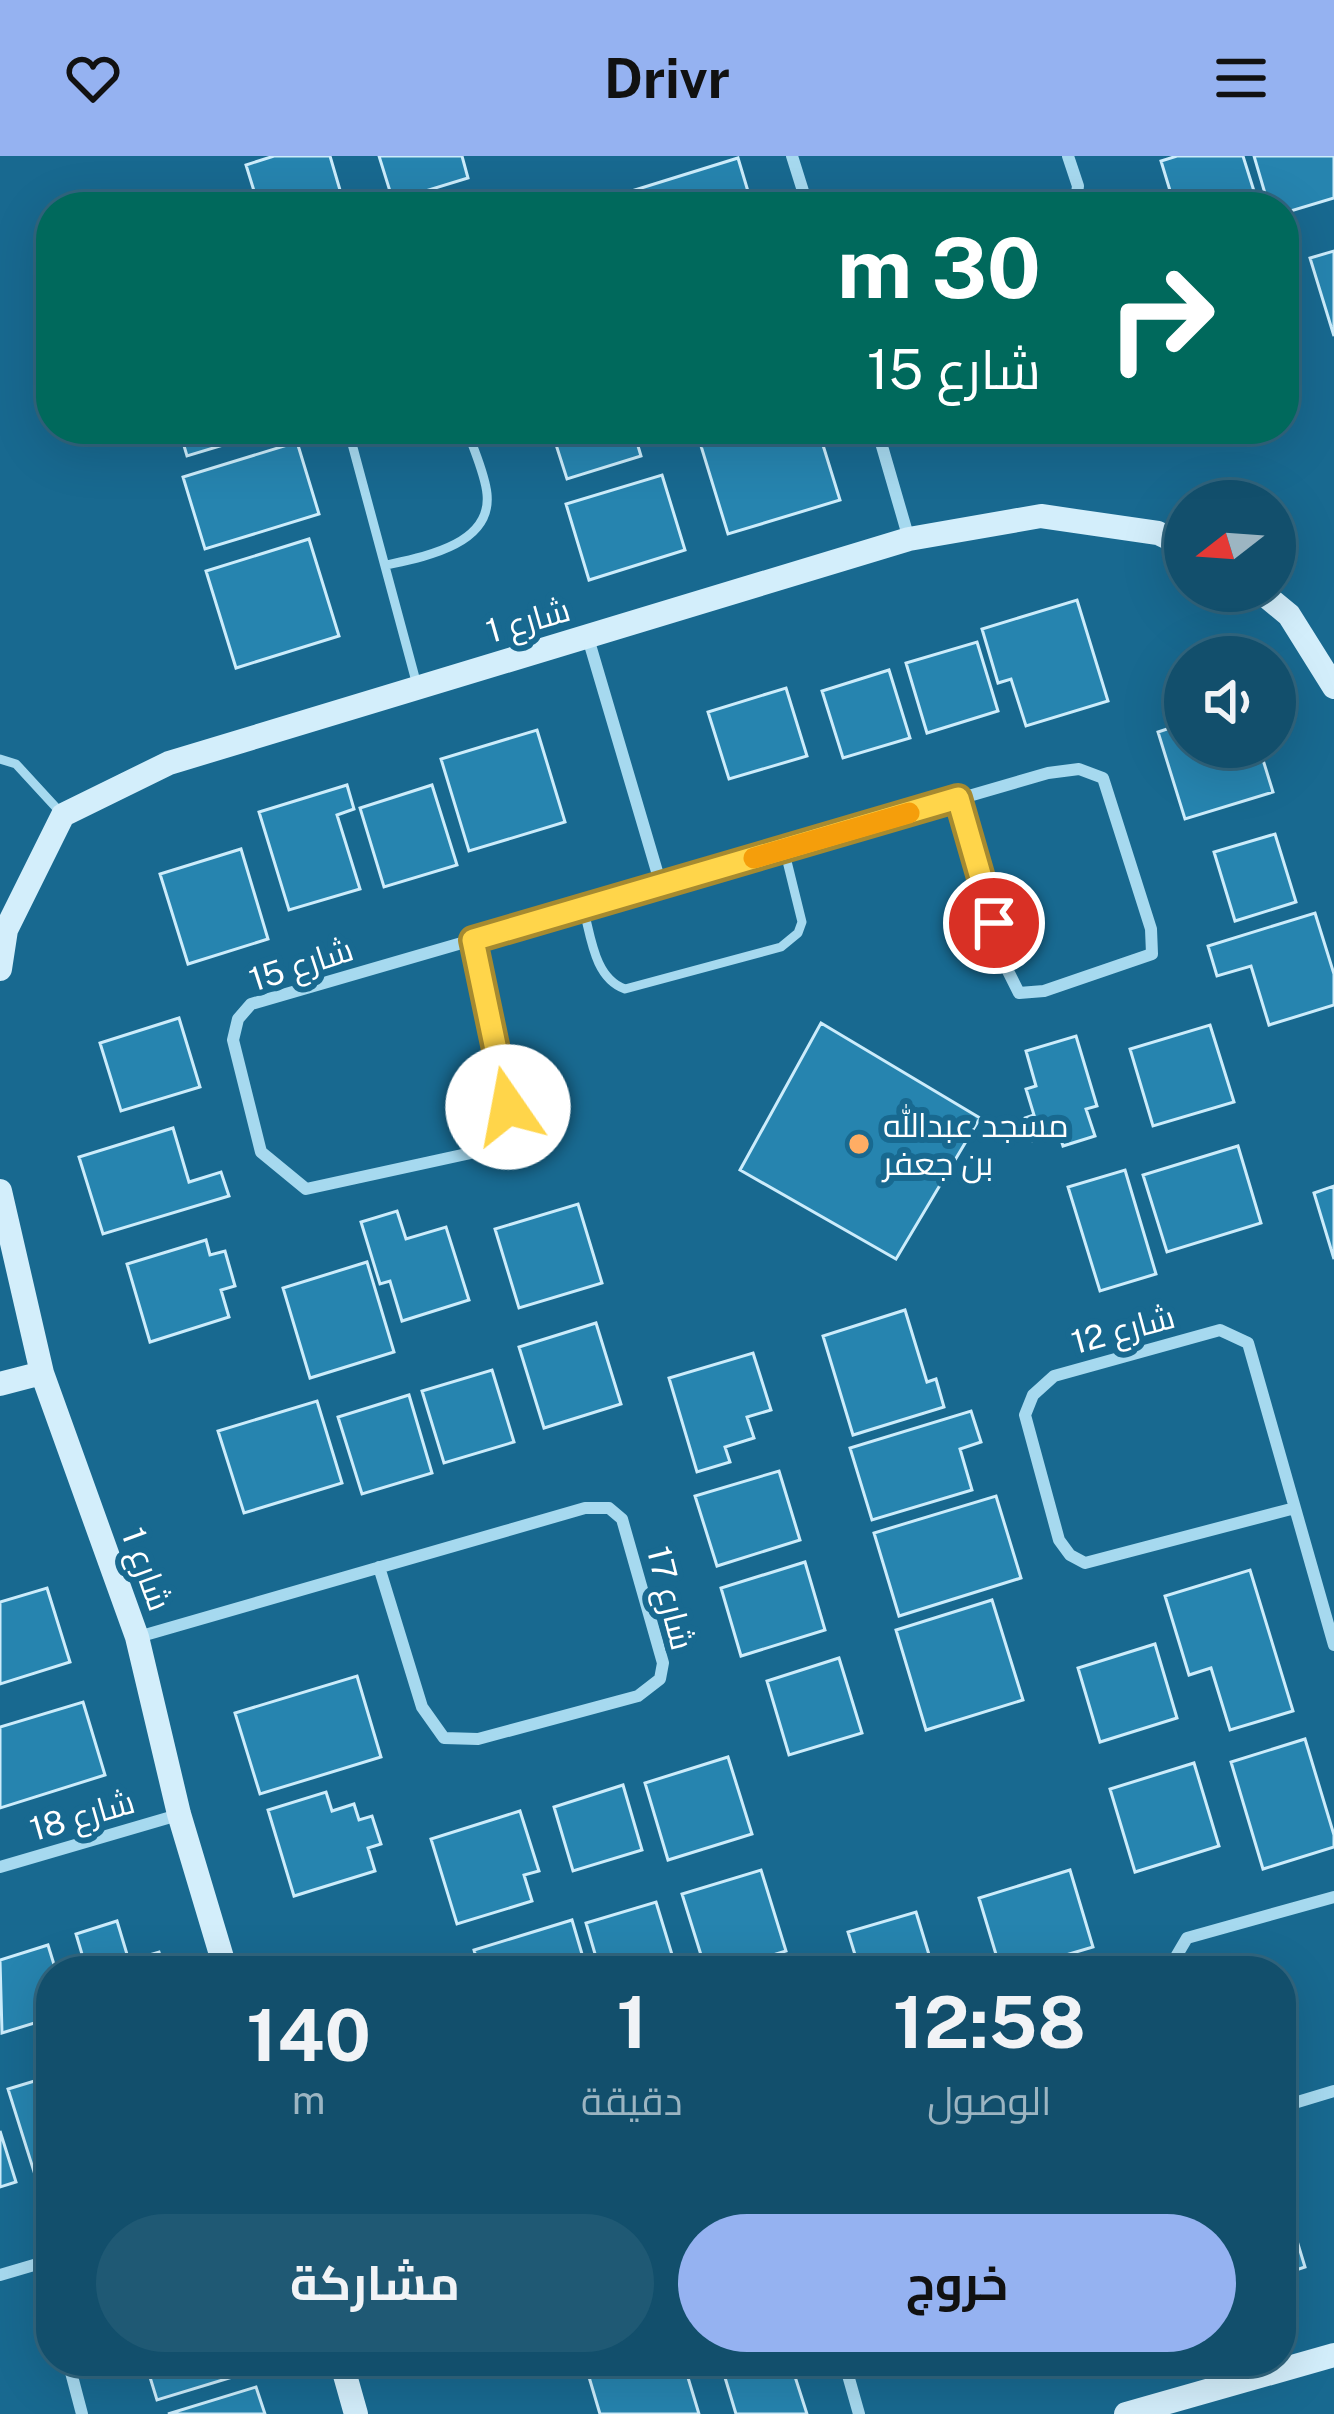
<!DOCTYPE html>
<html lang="ar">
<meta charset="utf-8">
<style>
:root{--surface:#124f6c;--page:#1f5974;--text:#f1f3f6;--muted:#9cb5c2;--line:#31667f;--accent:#95b2f1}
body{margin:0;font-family:"Public Sans",Cairo,sans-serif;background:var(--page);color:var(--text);direction:rtl;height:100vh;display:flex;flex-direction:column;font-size:45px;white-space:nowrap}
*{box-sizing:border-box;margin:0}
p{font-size:39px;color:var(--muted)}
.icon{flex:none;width:66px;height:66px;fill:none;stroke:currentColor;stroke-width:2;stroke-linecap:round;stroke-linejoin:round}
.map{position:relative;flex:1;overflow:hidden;direction:ltr}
.side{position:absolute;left:36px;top:1800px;width:1260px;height:420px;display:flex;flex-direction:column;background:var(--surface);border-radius:48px;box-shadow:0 12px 48px #0002,0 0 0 3px var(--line);direction:rtl}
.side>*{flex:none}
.guide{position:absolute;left:36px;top:36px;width:1263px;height:252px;border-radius:48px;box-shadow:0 12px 48px #0002,0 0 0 3px var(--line);direction:rtl;background:#00695c;color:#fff;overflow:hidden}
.needle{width:78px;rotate:253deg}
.buttons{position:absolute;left:1164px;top:324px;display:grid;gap:24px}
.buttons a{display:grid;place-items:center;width:132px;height:132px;border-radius:50%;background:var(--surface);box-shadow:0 12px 48px #0002,0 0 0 3px var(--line);font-size:60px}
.pin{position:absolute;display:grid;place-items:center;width:102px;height:102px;color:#fff;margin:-51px;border:6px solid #fff;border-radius:50%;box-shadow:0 3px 12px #0007}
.me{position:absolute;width:132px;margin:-66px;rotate:348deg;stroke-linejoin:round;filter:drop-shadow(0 0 9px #0008)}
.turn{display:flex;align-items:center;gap:42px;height:252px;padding:0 60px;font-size:54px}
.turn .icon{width:156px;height:156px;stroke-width:2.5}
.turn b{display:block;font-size:84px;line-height:102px}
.eta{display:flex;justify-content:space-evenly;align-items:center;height:204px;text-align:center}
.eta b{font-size:72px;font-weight:700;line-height:84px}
.cta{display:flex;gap:24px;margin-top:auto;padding:24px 60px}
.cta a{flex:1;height:138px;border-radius:72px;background:var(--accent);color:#111;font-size:48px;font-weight:700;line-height:138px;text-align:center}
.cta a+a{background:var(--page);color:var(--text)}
header{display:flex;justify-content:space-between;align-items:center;height:156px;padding:0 60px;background:var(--accent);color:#111;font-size:54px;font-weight:700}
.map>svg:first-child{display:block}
.building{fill:#2684af;stroke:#ccecfb;stroke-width:3}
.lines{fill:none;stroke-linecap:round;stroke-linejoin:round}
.lane{stroke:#a6d9ef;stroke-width:9}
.street{stroke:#a6d9ef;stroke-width:12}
.secondary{stroke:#d3eefb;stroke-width:24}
.route-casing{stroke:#a68a30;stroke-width:30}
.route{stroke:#ffd54a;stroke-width:21}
.slow{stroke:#f59e0b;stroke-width:21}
.poi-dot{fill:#ffad64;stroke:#186990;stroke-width:4.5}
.labels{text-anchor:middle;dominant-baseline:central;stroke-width:12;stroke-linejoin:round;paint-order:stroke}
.street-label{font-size:33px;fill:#fff;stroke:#186990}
.poi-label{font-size:33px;fill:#fff;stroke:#186990;text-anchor:start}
</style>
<header><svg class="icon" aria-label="menu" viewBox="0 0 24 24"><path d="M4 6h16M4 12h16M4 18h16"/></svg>Drivr<svg class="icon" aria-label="heart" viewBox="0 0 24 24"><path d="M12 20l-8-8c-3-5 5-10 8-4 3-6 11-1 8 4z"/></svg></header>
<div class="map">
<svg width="1334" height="2258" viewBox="0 0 1334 2258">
<rect width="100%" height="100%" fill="#186990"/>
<path class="building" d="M274,0H330L345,51H259L246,9Z
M379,0H462L468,22L393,45Z
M1177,0H1243L1259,51H1175L1161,5Z
M1254,0H1334V42L1284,57V51H1269Z
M738,2L750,42L729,51H629L625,37Z
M1334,95V180L1310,102Z
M179,273H276L187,300Z
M551,273H633L641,300L567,323Z
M756,273H818L840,344L728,378L701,290Z
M297,286L319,358L205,393L183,321Z
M662,319L685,394L589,424L566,348Z
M309,383L339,480L236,512L206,415Z
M1077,444L1108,545L1026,570L1011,523L998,527L982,473Z
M977,486L998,555L927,577L906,507Z
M889,514L910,582L843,602L822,535Z
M786,532L807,600L729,623L708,556Z
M1185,567V591H1259L1273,636L1185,663L1158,576Z
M537,574L565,666L469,695L441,603Z
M347,629L354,653L337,659L360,733L289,754L259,656Z
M432,629L457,709L384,731L360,652Z
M1275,678L1296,746L1235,765L1214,696Z
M241,693L268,783L188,808L160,718Z
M1315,757L1334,818V849L1269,869L1251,810L1217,820L1208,790Z
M179,862L200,931L121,955L100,887Z
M821,867L980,962L896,1103L740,1014Z
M1210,869L1234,946L1153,970L1130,893Z
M1076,880L1097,950L1086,953L1095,980L1063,990L1059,977L1032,985L1018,977L1025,962L1034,959L1026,933L1036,930L1026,895Z
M173,972L189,1026L221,1016L229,1040L103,1078L79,1001Z
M1238,990L1261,1067L1167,1096L1143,1019Z
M1125,1014L1156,1118L1100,1135L1068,1031Z
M1334,1030V1103L1314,1037Z
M578,1048L602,1127L519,1152L495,1073Z
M397,1055L406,1083L446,1071L469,1144L402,1165L390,1125L380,1128L361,1066Z
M206,1084L210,1099L225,1095L235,1130L221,1134L229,1161L150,1186L127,1108Z
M367,1106L394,1196L310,1222L283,1132Z
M905,1154L927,1226L936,1223L944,1251L853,1279L823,1180Z
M596,1167L621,1248L544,1272L519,1191Z
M753,1197L771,1254L747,1261L754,1282L725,1291L730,1306L697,1316L669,1222Z
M492,1214L514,1286L444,1307L422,1235Z
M409,1239L432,1317L362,1338L338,1261Z
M317,1245L342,1327L244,1357L218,1275Z
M971,1255L981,1286L960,1293L972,1334L872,1364L850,1292Z
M779,1315L800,1384L717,1410L695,1340Z
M996,1340L1021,1422L899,1460L874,1377Z
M805,1406L825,1474L741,1500L721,1432Z
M1250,1414L1293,1555L1230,1574L1211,1512L1189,1519L1165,1440Z
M47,1432L70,1506L0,1528V1446Z
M992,1444L1023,1544L926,1574L896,1474Z
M1155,1488L1177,1562L1100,1586L1078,1512Z
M839,1502L862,1577L789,1599L767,1525Z
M357,1520L381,1601L260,1638L235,1557Z
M83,1546L105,1619L0,1652V1571Z
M1305,1583L1334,1679V1691L1263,1713L1231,1606Z
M728,1601L752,1678L668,1704L645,1627Z
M1194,1607L1219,1690L1135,1716L1110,1633Z
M623,1629L642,1694L573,1715L554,1651Z
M326,1636L332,1655L354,1648L359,1664L372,1660L381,1688L368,1692L375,1715L294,1740L268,1654Z
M520,1655L539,1715L524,1719L532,1745L457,1768L431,1683Z
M761,1714L786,1795L720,1815H706L682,1738Z
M1070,1714L1093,1791L1042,1806L1045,1815H1001L979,1742Z
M656,1746L677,1815H600L586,1767Z
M916,1756L934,1815H860L848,1776Z
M572,1764L587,1815H480L474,1794Z
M117,1765L129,1805L159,1796L165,1815H87L76,1778Z
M48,1789L56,1815H51V1862L2,1877L0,1804Z
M51,1920V2018L36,2022L8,1933Z
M0,1975L16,2026L0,2031Z
M1284,2042L1305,2111L1281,2119V2043Z
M145,2205H282V2206L157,2244Z
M606,2205H683L699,2258H600L586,2211Z
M720,2205H790L807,2258H736Z
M974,2205H1056V2206L1021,2217L1018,2207L978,2219Z
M256,2231L265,2258H168Z"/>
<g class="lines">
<path class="lane" d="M348,273L417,529
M386,409C423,401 492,389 487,338C485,317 473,293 467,273
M0,603L16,608L62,658
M583,751C591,780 594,822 625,833L781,791L798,777L802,766L784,693"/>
<path class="street" d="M792,0L808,51
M1068,0L1078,30L1075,51
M877,273L909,383
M588,482L661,729
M473,783L508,951L494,974L471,997L306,1033L261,996L233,884L238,863L251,848L1048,617L1079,613L1103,622L1151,773L1152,798L1044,835L1019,837L1005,809L959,642
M1295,1352L1085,1407L1070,1399L1059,1384L1025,1259L1033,1239L1054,1220L1220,1174L1248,1187L1334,1489
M138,1481L585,1352H609L622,1363L663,1507L660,1523L638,1540L478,1583L444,1582L422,1551L379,1411
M0,1711L178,1659
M1175,1815L1177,1799L1187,1782L1334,1741
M1281,1951L1334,1935
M42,2107L51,2140
M0,2119L51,2104
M68,2205L82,2258
M844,2205L859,2258"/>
<path class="secondary" d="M1260,435L1289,459L1334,531
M0,813L6,774L63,659L169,607L909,383L1041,360L1158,377L1185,390
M0,1035L42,1217L137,1481L179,1658L226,1815
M0,1228L42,1217
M341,2205L356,2258
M1126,2258L1334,2199"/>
</g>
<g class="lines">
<defs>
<path id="route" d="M508,951L473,784L958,642L994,767"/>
</defs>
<use href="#route" class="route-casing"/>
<use href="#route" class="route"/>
<path class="slow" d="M754,702L909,657"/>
</g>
<circle class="poi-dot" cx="859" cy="988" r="12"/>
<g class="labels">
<g class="street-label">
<text transform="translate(528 464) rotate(-16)">شارع 1</text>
<text transform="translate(301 808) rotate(-18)">شارع 15</text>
<text transform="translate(1123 1173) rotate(-15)">شارع 12</text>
<text transform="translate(147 1413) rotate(70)">شارع 1</text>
<text transform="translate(671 1442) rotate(76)">شارع 17</text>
<text transform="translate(82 1659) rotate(-16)">شارع 18</text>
</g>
<g class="poi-label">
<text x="883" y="969">مسجد عبدالله<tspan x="883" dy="38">بن جعفر</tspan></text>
</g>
</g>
</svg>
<div class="buttons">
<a><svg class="needle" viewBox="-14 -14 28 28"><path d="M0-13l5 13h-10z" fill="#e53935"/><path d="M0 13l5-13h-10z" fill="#9cb5c2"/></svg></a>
<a><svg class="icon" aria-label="sound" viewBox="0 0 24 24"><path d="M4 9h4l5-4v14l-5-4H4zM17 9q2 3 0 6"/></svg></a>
</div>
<div class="pin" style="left:994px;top:767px;background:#d93025"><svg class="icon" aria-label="arrive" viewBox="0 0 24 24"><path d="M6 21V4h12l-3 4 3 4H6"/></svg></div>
<svg class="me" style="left:508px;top:951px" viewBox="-20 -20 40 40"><circle r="19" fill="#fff"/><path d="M0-13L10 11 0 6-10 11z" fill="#ffd54a"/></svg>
<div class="guide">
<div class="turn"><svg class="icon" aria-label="right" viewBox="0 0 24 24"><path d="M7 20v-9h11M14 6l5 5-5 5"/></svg><div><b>30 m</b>شارع 15</div></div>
</div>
<section class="side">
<div class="eta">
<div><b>12:58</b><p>الوصول</p></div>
<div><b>1</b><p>دقيقة</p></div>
<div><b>140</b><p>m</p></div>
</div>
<div class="cta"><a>خروج</a><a>مشاركة</a></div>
</section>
</div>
